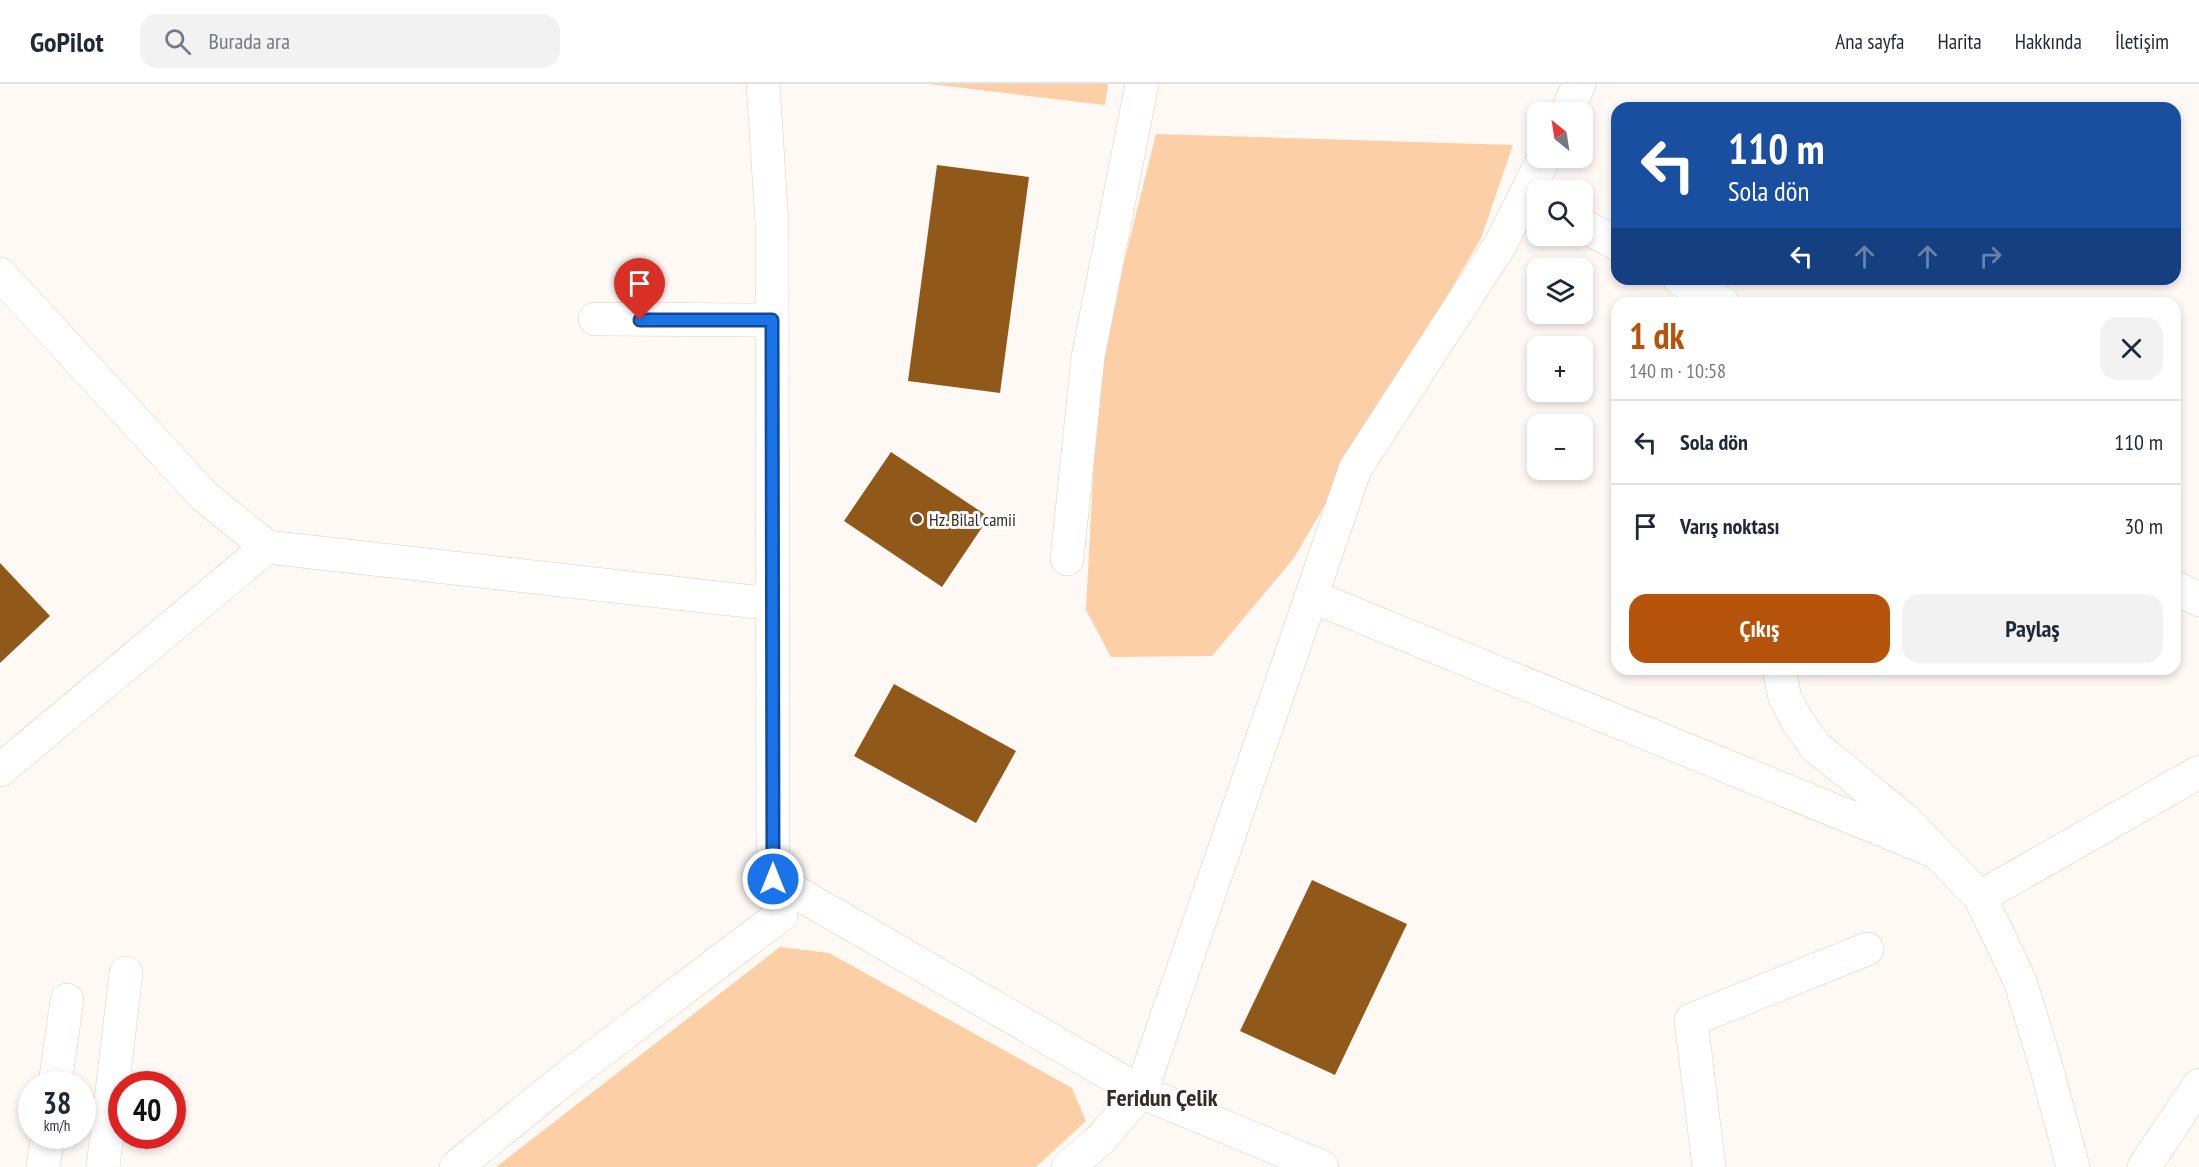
<!DOCTYPE html>
<html lang="tr">
<meta charset="utf-8">
<style>
:root{--surface:#fff;--page:#f2f2f3;--text:#1f2937;--muted:#747a83;--line:#e0e1e3;--accent:#b45309}
body{margin:0;font-family:"PT Sans Narrow",sans-serif;background:var(--page);color:var(--text);height:100vh;display:flex;flex-direction:column;font-size:22px;white-space:nowrap}
*{box-sizing:border-box;margin:0}
p{font-size:20px;color:var(--muted)}
.icon{flex:none;width:33px;height:33px;fill:none;stroke:currentColor;stroke-width:2;stroke-linecap:round;stroke-linejoin:round}
.map{position:relative;flex:1;overflow:hidden}
.details{position:absolute;left:1611px;top:213px;width:570px;height:378px;display:flex;flex-direction:column;background:var(--surface);border-radius:18px;box-shadow:0 3px 9px #0003}
.details>*{flex:none}
.guide{position:absolute;left:1611px;top:18px;width:570px;height:183px;border-radius:18px;box-shadow:0 3px 9px #0003;background:#1a4fa0;color:#fff;overflow:hidden}
.needle{width:39px;rotate:330deg}
.controls{position:absolute;left:1527px;top:18px;display:grid;gap:12px}
.controls a{display:grid;place-items:center;width:66px;height:66px;border-radius:12px;background:var(--surface);box-shadow:0 3px 9px #0003;font-size:30px}
.speed{position:absolute;left:18px;top:987px;display:flex;gap:12px;font-size:30px;font-weight:700;text-align:center}
.speed>*{display:grid;place-content:center;width:78px;height:78px;border-radius:50%;background:var(--surface);box-shadow:0 3px 9px #0003;line-height:1}
.speed small{font-size:15px;font-weight:400}
.speed .limit{border:9px solid #d22;background:#fff;color:#111}
.pin{position:absolute;display:grid;place-items:center;width:51px;height:51px;color:#fff;margin:-62px -26px;border-radius:50% 50% 50% 0;rotate:-45deg;box-shadow:0 0 6px #0007}
.pin .icon{rotate:45deg}
.me{position:absolute;width:66px;margin:-33px;rotate:0deg;stroke-linejoin:round;filter:drop-shadow(0 0 4px #0008)}
.turn{display:flex;align-items:center;gap:21px;height:126px;padding:0 18px;font-size:27px}
.turn .icon{width:78px;height:78px;stroke-width:2.5}
.turn b{display:block;font-size:42px;line-height:51px}
.lanes{display:flex;align-items:center;height:57px;padding:0 18px;background:#0003;justify-content:center;gap:30px;direction:ltr}
.lanes .off{opacity:.35}
.round{display:grid;place-items:center;flex:none;width:63px;height:63px;border-radius:18px;background:var(--page)}
.summary{display:flex;align-items:center;justify-content:space-between;height:102px;padding:0 18px}
h1{font-size:36px;font-weight:700;line-height:45px;color:var(--accent)}
.cta{display:flex;gap:12px;margin-top:auto;padding:12px 18px}
.cta a{flex:1;height:69px;border-radius:18px;background:var(--accent);color:#fff;font-size:24px;font-weight:700;line-height:69px;text-align:center}
.cta a+a{background:var(--page);color:var(--text)}
ul{padding:0;list-style:none}
li{display:flex;align-items:center;gap:18px;height:84px;padding:0 18px;border-top:2px solid var(--line)}
li div{flex:1}
li b{display:block;font-size:22px}
li em{font-style:normal}
header{display:flex;align-items:center;gap:36px;box-sizing:border-box;height:84px;padding:0 30px;background:var(--surface);border-bottom:2px solid var(--line)}
header strong{font-size:28px}
nav{display:flex;gap:33px;margin-inline-start:auto;font-size:21px}
.search{width:420px;height:54px;background:var(--page);display:flex;align-items:center;gap:15px;box-sizing:border-box;padding:0 21px;border-radius:18px;color:var(--muted);font-size:22px}
.map>svg:first-child{display:block}
.green{fill:#fccfa6}
.building{fill:#90591a}
.lines{fill:none;stroke-linecap:round;stroke-linejoin:round}
.minor-casing{stroke:#e3cdb8;stroke-width:34}
.minor{stroke:#fff;stroke-width:33}
.route-casing{stroke:#114b97;stroke-width:15}
.route{stroke:#1a73e8;stroke-width:10}
.poi-dot{fill:#714c27;stroke:#fff;stroke-width:2}
.labels{text-anchor:middle;dominant-baseline:central;stroke-width:6;stroke-linejoin:round;paint-order:stroke}
.poi-label{font-size:18px;fill:#342c24;stroke:#fff;text-anchor:start}
.district-label{font-size:24px;font-weight:bold;fill:#342c24;stroke:#fff}
</style>
<header>
<strong>GoPilot</strong>
<div class="search"><svg class="icon" aria-label="search" viewBox="0 0 24 24"><circle cx="10" cy="10" r="6"/><path d="M15 15l6 6"/></svg>Burada ara</div>
<nav><a>Ana sayfa</a><a>Harita</a><a>Hakkında</a><a>İletişim</a></nav>
</header>
<div class="map">
<svg width="2199" height="1083" viewBox="0 0 2199 1083">
<rect width="100%" height="100%" fill="#fef9f5"/>
<path class="green" d="M929,0H1108L1105,21Z
M1156,50L1513,61L1481,154L1294,474L1212,572L1111,573L1086,526L1099,279Z
M780,863L829,869L1072,1004L1086,1037L1036,1083H496Z"/>
<path class="building" d="M937,81L1029,93L1000,309L908,297Z
M891,368L989,433L942,503L844,437Z
M0,479L50,532L0,579Z
M894,600L1016,667L976,739L854,672Z
M1312,796L1407,840L1335,991L1240,947Z"/>
<g class="lines">
<defs>
<path id="minor" d="M1567,28L1579,0
M1582,141L1617,160
M0,190L204,412L267,463L773,520
M1680,195L1723,219
M595,235L772,236
M1067,475L1088,273L1142,0
M2175,503L2199,516
M1311,512L1936,768
M1779,585L1785,614L1798,638L1816,663L1903,734L1980,813L2020,897L2046,982L2073,1083
M0,686L267,463
M773,795L1141,1008L1322,1083
M1980,813L2199,688
M55,1000L67,916
M43,1083L48,1052
M103,1083L126,889
M456,1083L567,993L781,831L773,795L772,139L763,0
M1068,1083L1099,1057L1141,1008L1355,385L1500,161L1544,74
M1709,1083L1691,936L1867,865
M2144,1083L2199,1001"/>
</defs>
<use href="#minor" class="minor-casing"/>
<use href="#minor" class="minor"/>
</g>
<g class="lines">
<defs>
<path id="route" d="M640,236H772L773,795"/>
</defs>
<use href="#route" class="route-casing"/>
<use href="#route" class="route"/>
</g>
<circle class="poi-dot" cx="917" cy="435" r="6"/>
<g class="labels">
<g class="poi-label">
<text x="929" y="435">Hz. Bilal camii</text>
</g>
<g class="district-label">
<text x="1162" y="1013">Feridun Çelik</text>
</g>
</g>
</svg>
<div class="controls">
<a><svg class="needle" viewBox="-14 -14 28 28"><path d="M0-13l5 13h-10z" fill="#e53935"/><path d="M0 13l5-13h-10z" fill="#747a83"/></svg></a>
<a><svg class="icon" aria-label="search" viewBox="0 0 24 24"><circle cx="10" cy="10" r="6"/><path d="M15 15l6 6"/></svg></a>
<a><svg class="icon" aria-label="layers" viewBox="0 0 24 24"><path d="M12 4l9 5-9 5-9-5zM3 14l9 5 9-5"/></svg></a>
<a>+</a>
<a>−</a>
</div>
<div class="speed"><div>38<small>km/h</small></div><div class="limit">40</div></div>
<div class="pin" style="left:640px;top:236px;background:#d93025"><svg class="icon" aria-label="arrive" viewBox="0 0 24 24"><path d="M6 21V4h12l-3 4 3 4H6"/></svg></div>
<svg class="me" style="left:773px;top:795px" viewBox="-20 -20 40 40"><circle r="17" fill="#1a73e8" stroke="#fff" stroke-width="3"/><path d="M0-11L8 9 0 5-8 9z" fill="#fff"/></svg>
<div class="guide">
<div class="turn"><svg class="icon" aria-label="left" viewBox="0 0 24 24"><path d="M17 20v-9H6M10 6l-5 5 5 5"/></svg><div><b>110 m</b>Sola dön</div></div>
<div class="lanes"><svg class="icon" aria-label="left" viewBox="0 0 24 24"><path d="M17 20v-9H6M10 6l-5 5 5 5"/></svg><svg class="icon off" aria-label="ahead" viewBox="0 0 24 24"><path d="M12 20V5M6 11l6-6 6 6"/></svg><svg class="icon off" aria-label="ahead" viewBox="0 0 24 24"><path d="M12 20V5M6 11l6-6 6 6"/></svg><svg class="icon off" aria-label="right" viewBox="0 0 24 24"><path d="M7 20v-9h11M14 6l5 5-5 5"/></svg></div>
</div>
<section class="details">
<div class="summary"><div><h1>1 dk</h1><p>140 m · 10:58</p></div><a class="round"><svg class="icon" aria-label="close" viewBox="0 0 24 24"><path d="M6 6l12 12M18 6L6 18"/></svg></a></div>
<ul>
<li><svg class="icon" aria-label="left" viewBox="0 0 24 24"><path d="M17 20v-9H6M10 6l-5 5 5 5"/></svg><div><b>Sola dön</b></div><em>110 m</em></li>
<li><svg class="icon" aria-label="arrive" viewBox="0 0 24 24"><path d="M6 21V4h12l-3 4 3 4H6"/></svg><div><b>Varış noktası</b></div><em>30 m</em></li>
</ul>
<div class="cta"><a>Çıkış</a><a>Paylaş</a></div>
</section>
</div>
